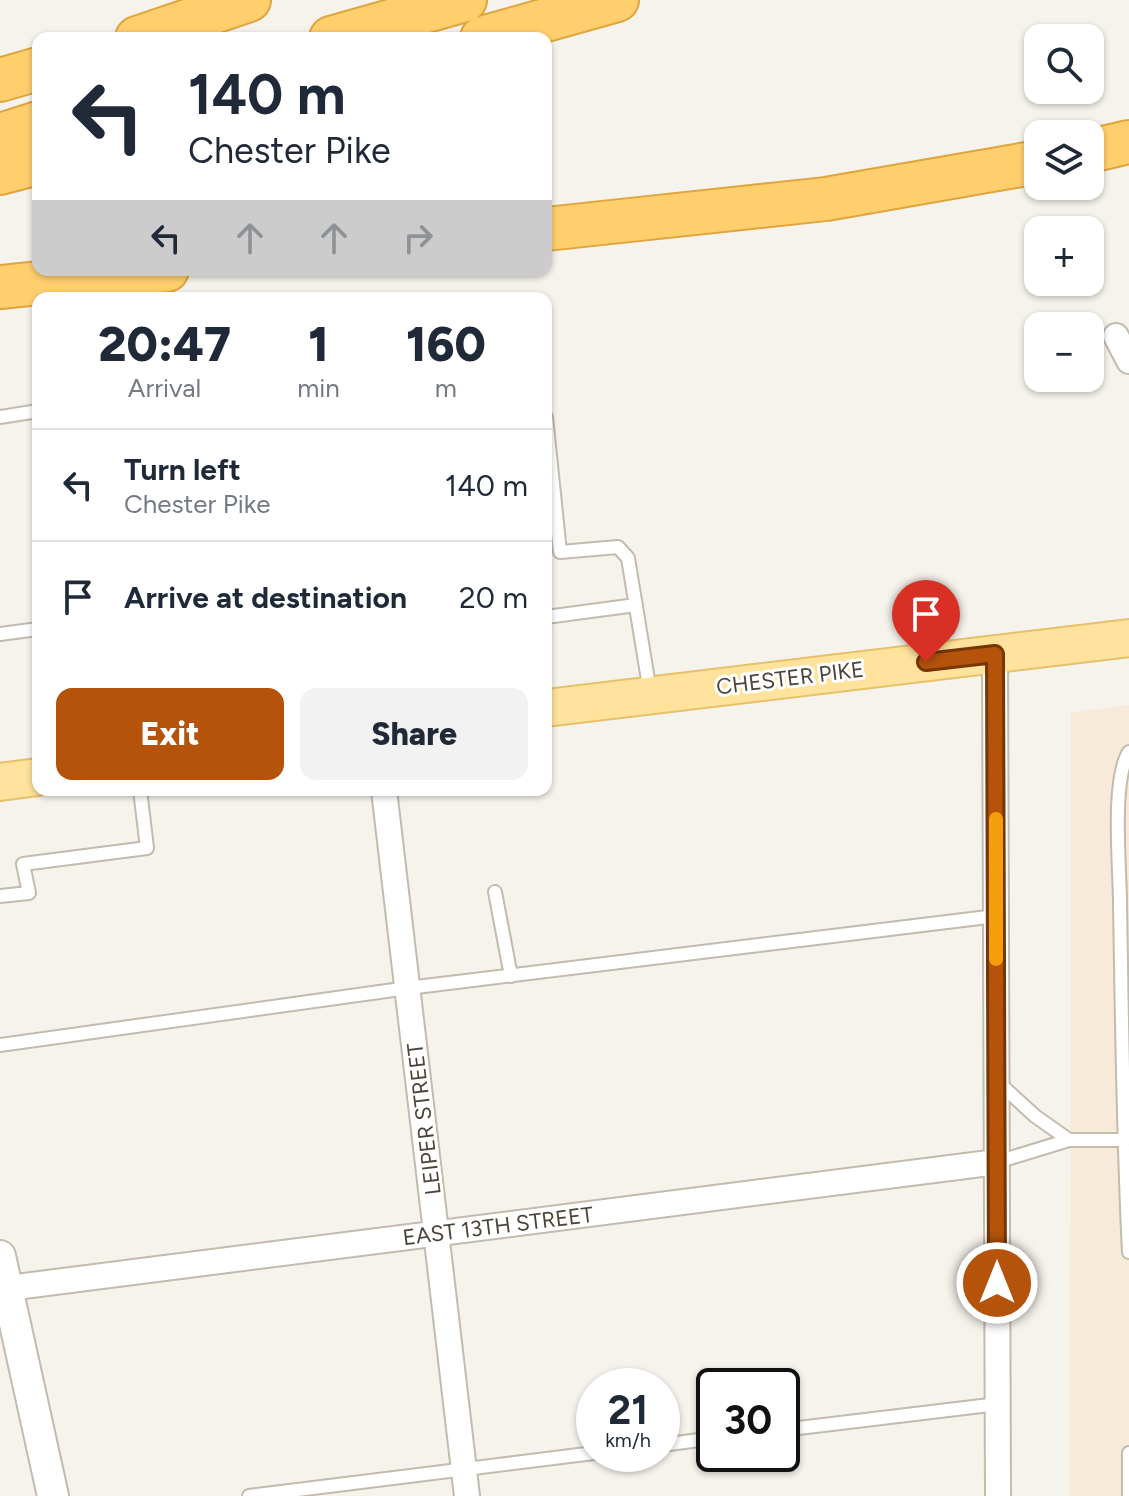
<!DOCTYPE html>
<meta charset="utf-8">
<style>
:root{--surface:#fff;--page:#f2f2f3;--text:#1f2937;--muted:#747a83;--line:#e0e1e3;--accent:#b45309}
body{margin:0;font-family:Figtree,sans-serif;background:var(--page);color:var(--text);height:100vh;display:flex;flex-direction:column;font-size:30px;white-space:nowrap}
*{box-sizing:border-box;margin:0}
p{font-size:26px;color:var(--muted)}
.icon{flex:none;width:44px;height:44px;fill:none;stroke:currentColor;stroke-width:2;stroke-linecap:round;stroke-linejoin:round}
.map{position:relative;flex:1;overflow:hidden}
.drawer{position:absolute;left:32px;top:292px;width:520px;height:504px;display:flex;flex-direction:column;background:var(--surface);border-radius:16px;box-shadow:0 2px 6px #0004}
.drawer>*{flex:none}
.hud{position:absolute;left:32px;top:32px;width:520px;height:244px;border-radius:16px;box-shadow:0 2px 6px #0004;background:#fff;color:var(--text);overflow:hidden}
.buttons{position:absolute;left:1024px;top:24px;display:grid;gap:16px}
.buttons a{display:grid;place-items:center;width:80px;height:80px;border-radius:16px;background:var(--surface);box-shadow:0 2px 6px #0004;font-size:40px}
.speed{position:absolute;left:576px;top:1368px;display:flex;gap:16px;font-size:40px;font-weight:700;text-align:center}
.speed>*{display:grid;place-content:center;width:104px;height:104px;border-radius:50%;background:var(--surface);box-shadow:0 2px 6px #0004;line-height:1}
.speed small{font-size:20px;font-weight:400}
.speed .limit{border:4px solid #111;border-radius:12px;background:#fff;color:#111}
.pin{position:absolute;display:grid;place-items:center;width:68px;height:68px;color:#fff;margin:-82px -34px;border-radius:50% 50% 50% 0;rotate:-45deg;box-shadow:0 0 8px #0007}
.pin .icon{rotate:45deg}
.me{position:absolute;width:88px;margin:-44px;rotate:0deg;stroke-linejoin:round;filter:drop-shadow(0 0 6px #0008)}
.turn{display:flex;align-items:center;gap:28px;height:168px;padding:0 24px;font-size:36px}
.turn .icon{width:104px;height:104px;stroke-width:2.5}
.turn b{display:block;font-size:56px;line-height:68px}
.lanes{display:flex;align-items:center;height:76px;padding:0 24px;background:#0003;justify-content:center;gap:40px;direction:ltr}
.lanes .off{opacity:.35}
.eta{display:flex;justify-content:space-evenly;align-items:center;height:136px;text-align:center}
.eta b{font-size:48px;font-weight:800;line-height:56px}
.cta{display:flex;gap:16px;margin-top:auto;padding:16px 24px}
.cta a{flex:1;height:92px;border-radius:16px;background:var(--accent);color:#fff;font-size:32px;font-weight:800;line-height:92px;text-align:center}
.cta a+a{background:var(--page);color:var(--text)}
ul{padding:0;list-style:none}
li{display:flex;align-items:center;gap:24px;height:112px;padding:0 24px;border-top:2px solid var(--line)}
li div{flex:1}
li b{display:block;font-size:30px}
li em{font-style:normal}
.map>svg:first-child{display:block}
.commercial{fill:#f7ead8}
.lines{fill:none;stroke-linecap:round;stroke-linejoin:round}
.service-casing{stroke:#c2bbae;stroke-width:16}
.minor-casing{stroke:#c2bbae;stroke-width:28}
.tertiary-casing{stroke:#c2bbae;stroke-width:34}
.primary-casing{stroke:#e6c16a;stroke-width:40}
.motorway-casing{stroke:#e0a43c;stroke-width:46}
.service{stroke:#fff;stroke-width:12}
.minor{stroke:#fff;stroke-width:24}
.tertiary{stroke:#fff;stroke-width:30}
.primary{stroke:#ffe39c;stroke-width:36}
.motorway{stroke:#ffcf6e;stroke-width:42}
.route-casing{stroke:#753606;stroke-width:20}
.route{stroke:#b45309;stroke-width:14}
.slow{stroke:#f59e0b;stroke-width:14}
.labels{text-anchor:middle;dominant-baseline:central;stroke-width:6;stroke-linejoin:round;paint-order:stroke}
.street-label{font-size:22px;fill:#4b4439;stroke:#fff}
</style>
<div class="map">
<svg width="1129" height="1496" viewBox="0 0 1129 1496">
<rect width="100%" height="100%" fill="#f6f3ec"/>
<path class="commercial" d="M1129,705V1496H1070L1071,713Z"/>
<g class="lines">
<defs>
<path id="service" d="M0,417L38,411
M546,417L560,552L618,547L628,558L650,692
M546,617L636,605
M0,634L38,629
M1129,752C1111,780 1120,868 1120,903C1122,1019 1123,1135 1129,1252
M495,892L511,976
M0,896L29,893L23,864L147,848L140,790
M0,1045L408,988L996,916
M1000,1084L1035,1116L1069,1140
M997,1162L1069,1140H1123L1129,1138
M782,1430L998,1404
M662,1445L714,1438
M249,1496L594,1453
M1129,1496V1453"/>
<path id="minor" d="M1116,336L1129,361
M995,654L998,1496
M384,790L467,1496
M0,1289L997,1162"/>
<path id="tertiary" d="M0,1256L53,1496"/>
<path id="primary" d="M546,708L1129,638
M0,782L38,777"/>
<path id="motorway" d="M137,38L249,0
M331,38L465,0
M482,38L617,0
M0,80L38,69
M0,135L38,123
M1090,151L1129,142
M0,173L38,163
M546,229L826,199L1038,162
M0,287L167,270"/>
</defs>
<use href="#service" class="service-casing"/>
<use href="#minor" class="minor-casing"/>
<use href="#tertiary" class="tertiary-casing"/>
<use href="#primary" class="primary-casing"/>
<use href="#motorway" class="motorway-casing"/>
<use href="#service" class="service"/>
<use href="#minor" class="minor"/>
<use href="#tertiary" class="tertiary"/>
<use href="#primary" class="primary"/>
<use href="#motorway" class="motorway"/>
</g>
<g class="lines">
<defs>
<path id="route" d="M926,662L995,654L997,1283"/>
</defs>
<use href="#route" class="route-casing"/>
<use href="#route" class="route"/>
<path class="slow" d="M996,819V959"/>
</g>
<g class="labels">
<g class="street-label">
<text transform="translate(790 678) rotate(-7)">CHESTER PIKE</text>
<text transform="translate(424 1119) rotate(-97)">LEIPER STREET</text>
<text transform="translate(498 1226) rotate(-7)">EAST 13TH STREET</text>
</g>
</g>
</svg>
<div class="buttons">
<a><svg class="icon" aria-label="search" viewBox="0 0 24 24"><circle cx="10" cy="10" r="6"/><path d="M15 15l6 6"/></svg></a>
<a><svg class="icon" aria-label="layers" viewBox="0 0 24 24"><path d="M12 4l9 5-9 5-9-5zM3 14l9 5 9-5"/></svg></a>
<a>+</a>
<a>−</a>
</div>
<div class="speed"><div>21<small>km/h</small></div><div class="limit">30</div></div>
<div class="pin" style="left:926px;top:662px;background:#d93025"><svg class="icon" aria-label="arrive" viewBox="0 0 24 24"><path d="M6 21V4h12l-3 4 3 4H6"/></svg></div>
<svg class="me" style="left:997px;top:1283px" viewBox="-20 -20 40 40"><circle r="17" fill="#b45309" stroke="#fff" stroke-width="3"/><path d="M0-11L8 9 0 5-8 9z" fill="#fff"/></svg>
<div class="hud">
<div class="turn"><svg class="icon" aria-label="left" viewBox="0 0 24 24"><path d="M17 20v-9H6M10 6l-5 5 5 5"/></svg><div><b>140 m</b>Chester Pike</div></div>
<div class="lanes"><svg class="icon" aria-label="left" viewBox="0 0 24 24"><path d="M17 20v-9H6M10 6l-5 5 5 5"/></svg><svg class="icon off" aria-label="ahead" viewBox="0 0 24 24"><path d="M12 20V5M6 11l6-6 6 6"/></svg><svg class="icon off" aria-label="ahead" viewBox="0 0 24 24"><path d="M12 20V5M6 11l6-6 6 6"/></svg><svg class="icon off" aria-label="right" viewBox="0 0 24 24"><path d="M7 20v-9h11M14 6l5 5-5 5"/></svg></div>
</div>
<section class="drawer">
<div class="eta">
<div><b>20:47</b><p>Arrival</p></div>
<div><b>1</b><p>min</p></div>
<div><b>160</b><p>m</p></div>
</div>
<ul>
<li><svg class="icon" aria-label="left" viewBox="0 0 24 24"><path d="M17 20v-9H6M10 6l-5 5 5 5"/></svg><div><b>Turn left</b><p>Chester Pike</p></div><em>140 m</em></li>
<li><svg class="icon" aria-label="arrive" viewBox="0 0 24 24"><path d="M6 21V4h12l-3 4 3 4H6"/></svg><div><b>Arrive at destination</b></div><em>20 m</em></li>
</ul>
<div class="cta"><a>Exit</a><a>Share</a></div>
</section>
</div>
